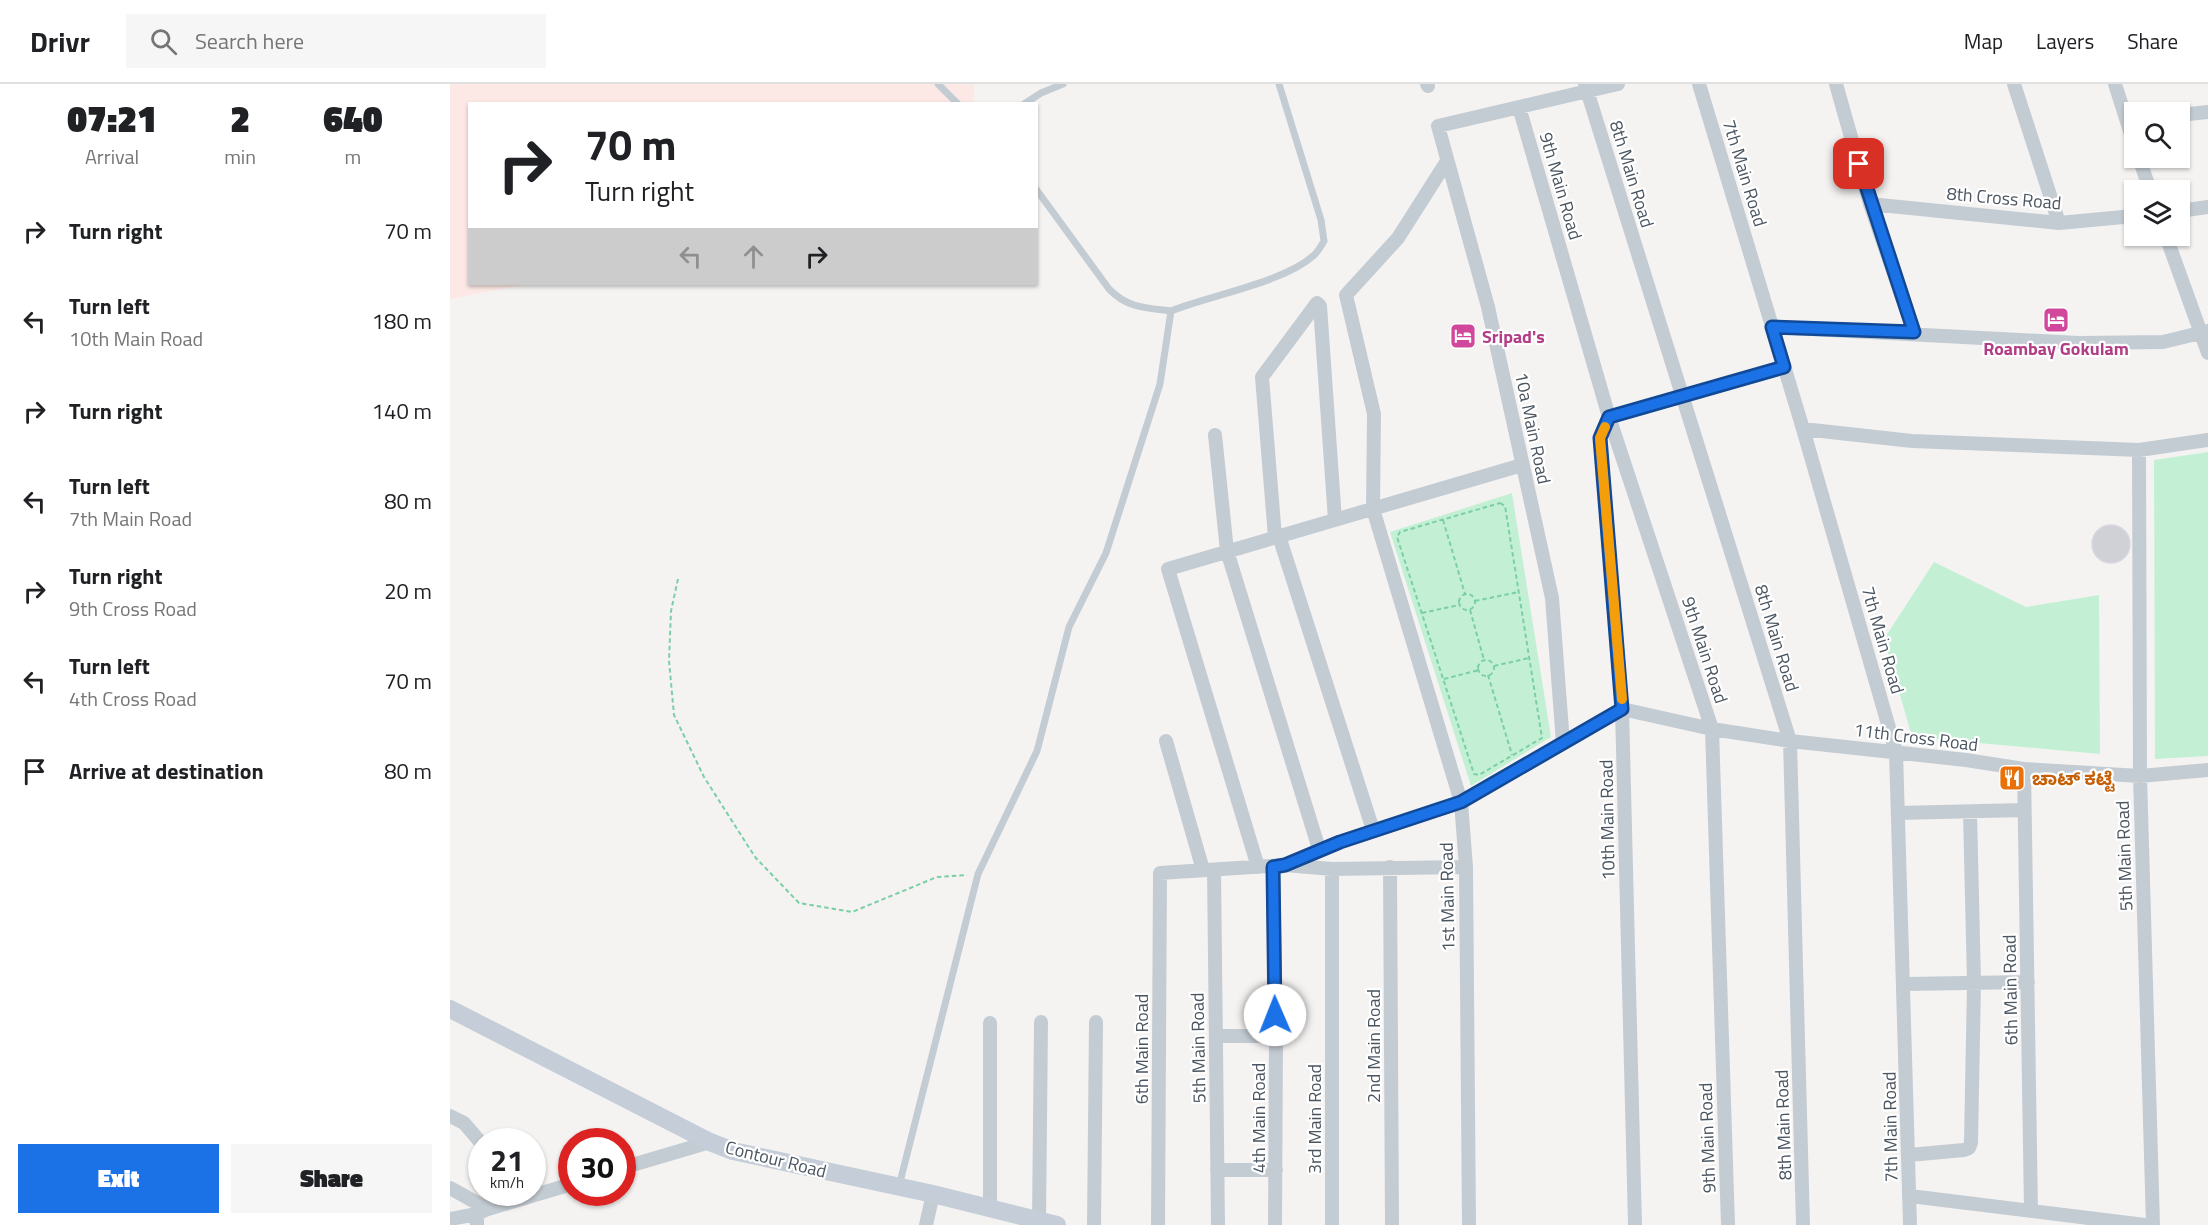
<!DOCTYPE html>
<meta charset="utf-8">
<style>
:root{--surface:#fff;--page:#f6f6f6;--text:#202124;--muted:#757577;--line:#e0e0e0;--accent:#1b71e6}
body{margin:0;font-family:"Titillium Web","Noto Sans Kannada",sans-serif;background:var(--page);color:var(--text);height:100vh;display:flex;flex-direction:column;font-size:22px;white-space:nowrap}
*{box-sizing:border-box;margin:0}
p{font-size:20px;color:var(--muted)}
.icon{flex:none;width:33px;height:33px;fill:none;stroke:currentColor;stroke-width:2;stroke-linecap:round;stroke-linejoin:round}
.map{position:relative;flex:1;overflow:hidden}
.sheet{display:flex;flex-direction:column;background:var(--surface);width:450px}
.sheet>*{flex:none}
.guide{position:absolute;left:18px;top:18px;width:570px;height:183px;border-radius:0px;box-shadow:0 2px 4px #0004;background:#fff;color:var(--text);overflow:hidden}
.fabs{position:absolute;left:1674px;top:18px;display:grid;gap:12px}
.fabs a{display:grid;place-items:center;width:66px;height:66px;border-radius:0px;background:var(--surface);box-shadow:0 2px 4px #0004;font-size:30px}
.speed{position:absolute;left:18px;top:1044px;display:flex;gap:12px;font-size:30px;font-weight:700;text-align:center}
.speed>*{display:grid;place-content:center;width:78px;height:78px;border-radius:50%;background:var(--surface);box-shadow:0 2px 4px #0004;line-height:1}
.speed small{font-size:15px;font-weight:400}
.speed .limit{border:9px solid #d22;background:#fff;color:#111}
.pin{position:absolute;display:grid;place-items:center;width:51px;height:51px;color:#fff;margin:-26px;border-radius:12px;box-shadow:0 3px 9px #0006}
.me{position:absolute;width:66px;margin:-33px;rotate:359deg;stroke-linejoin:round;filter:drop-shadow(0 0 4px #0008)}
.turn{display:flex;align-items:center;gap:21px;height:126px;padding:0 18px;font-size:27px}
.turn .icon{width:78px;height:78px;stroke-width:2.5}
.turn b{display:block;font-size:42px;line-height:51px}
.lanes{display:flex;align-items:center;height:57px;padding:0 18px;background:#0003;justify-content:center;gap:30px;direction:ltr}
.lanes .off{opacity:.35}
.eta{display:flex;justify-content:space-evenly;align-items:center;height:102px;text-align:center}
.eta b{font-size:36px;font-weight:800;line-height:42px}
.primary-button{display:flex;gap:12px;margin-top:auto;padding:12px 18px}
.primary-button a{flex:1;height:69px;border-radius:0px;background:var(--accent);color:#fff;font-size:24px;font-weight:800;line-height:69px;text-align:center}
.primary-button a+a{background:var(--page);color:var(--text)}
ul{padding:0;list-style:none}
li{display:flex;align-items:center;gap:18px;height:90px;padding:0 18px}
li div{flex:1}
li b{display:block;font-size:22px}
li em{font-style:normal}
header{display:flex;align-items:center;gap:36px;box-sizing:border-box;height:84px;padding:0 30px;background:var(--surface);border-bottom:2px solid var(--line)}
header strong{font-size:28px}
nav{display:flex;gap:33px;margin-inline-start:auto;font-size:21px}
.search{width:420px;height:54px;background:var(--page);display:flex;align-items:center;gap:15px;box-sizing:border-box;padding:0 21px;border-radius:0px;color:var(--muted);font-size:22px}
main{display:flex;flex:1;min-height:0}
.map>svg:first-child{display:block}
.medical{fill:#fce8e5}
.green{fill:#c3f0d5}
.building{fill:#cfd1d7;stroke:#d7d8dd;stroke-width:1.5}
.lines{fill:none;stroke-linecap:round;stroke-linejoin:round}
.path{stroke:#7acfa6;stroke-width:2;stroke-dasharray:4.5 3;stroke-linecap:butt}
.lane{stroke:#c4ccd3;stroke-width:7}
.street{stroke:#c4ccd3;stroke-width:14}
.secondary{stroke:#c4cdd8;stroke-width:18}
.route-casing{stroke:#124996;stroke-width:15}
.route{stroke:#1b71e6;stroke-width:10}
.slow{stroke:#f59e0b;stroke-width:10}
.labels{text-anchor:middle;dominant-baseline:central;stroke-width:4.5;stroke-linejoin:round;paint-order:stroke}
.street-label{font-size:18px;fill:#4a5560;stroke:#fff}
.hotel-label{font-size:18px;font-weight:bold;fill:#b23c85;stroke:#fff;text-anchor:start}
.food-label{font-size:18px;font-weight:bold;fill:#c56008;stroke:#fff;text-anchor:start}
</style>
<header>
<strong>Drivr</strong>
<div class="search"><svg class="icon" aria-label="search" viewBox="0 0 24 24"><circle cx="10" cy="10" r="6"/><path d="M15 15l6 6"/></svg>Search here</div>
<nav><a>Map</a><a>Layers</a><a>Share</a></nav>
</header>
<main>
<section class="sheet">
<div class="eta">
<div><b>07:21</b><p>Arrival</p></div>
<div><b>2</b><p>min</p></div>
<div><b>640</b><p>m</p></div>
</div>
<ul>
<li><svg class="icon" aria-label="right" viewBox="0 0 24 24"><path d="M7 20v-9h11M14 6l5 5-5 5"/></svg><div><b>Turn right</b></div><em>70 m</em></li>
<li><svg class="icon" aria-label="left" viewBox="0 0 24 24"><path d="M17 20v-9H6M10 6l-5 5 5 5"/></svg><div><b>Turn left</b><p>10th Main Road</p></div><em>180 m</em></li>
<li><svg class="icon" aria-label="right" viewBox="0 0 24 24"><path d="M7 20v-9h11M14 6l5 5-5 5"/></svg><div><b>Turn right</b></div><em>140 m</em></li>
<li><svg class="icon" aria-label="left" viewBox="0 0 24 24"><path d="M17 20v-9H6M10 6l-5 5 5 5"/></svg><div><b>Turn left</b><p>7th Main Road</p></div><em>80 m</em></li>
<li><svg class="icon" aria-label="right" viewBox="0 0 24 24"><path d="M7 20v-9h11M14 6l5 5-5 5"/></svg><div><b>Turn right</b><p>9th Cross Road</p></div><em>20 m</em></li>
<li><svg class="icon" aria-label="left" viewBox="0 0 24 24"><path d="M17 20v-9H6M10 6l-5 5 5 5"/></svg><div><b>Turn left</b><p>4th Cross Road</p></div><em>70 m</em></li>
<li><svg class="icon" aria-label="arrive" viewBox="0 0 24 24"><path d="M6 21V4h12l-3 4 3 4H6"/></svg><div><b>Arrive at destination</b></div><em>80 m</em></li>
</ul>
<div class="primary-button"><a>Exit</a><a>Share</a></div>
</section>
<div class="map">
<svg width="1758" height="1141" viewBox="0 0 1758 1141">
<rect width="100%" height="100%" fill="#f5f3f2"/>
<path class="medical" d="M0,0H524V20H20V200H78L0,215Z"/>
<path class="green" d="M1758,368V672L1705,675L1704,376Z
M1062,409L1101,653L1021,702L940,448Z
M1484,478L1576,523L1649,511L1650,670L1462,653L1434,555Z"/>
<path class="building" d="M1642 460a19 19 0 1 1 38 0a19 19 0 1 1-38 0Z"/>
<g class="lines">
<path class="path" d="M1050,419L1055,422L1092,654L1029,691L1024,690L947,453L950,448Z
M993,436L1015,510
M228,495L221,527L219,577L224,631L254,693L305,773L349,819L402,828L487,793L517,791
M1009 518a8 8 0 1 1 16 0a8 8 0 1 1-16 0Z
M1025,517L1069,508
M1020,526L1034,576
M972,529L1009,521
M1028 584a8 8 0 1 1 16 0a8 8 0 1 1-16 0Z
M1044,582L1079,574
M1038,591L1062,671
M994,595L1029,586"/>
<path class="lane" d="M488,0L508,20
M574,20L591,9L613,0
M586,105L659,205C677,224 696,224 721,227
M449,1102L528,790L587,667L619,543L656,469L710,300L721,227C761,211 832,199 863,172C868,168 871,162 874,157L871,136L829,0"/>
<path class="street" d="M977,0L978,2
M1135,0L1340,657L1353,1141
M1249,0L1353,345L1446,668L1460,1141
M1386,0L1420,120L1464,248
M1564,0L1609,139
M1665,0L1684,60
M1069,23L1159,333L1262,645L1278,1141
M1730,31L1758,28
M1689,74L1700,106
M997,77L948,154L896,211L924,330L923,425L1011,718L1016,783L1019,1141
M1420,120L1609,139L1684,132
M1730,127L1758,123
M1716,152L1758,269
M1322,243L1629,259L1713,258L1758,247
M1353,345L1462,357L1689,366L1758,356
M765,351L777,467L869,765
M1689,366L1690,692L1703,1141
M829,452L923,746
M825,453L812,293L867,219L870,222L885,436
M1172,625L1262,645L1340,657L1516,676L1574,685L1690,692L1758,686
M716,657L753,786
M1113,659L1102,514L1038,223L988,42L1168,0
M1574,685L1581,1127
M1448,729L1574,726
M838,780L890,758L1011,718L1172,625
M808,783L718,485L1072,381
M823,783L826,952L825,1141
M940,783L942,1141
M882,785V1141
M764,786L768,1141
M1455,900L1578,898
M766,952H826
M0,1032L14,1039L32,1060
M1459,1071L1514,1066L1519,1064L1521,1059L1524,899L1520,728
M172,1084L260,1058
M767,1086H826
M0,1104L38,1125
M1460,1112L1695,1141
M540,1124V939
M0,1135L27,1130
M589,1136L591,938
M27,1141V1130L38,1125L122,1100
M476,1141L483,1110
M644,1141L646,938
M708,1141L710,789L835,781L882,785L1016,783
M1185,1141L1172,625L1150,354L1159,333L1334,283"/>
<path class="secondary" d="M0,925L260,1058L283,1067L483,1110L607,1141"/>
</g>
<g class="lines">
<defs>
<path id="route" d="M825,931L823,783L835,781L890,758L1011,718L1172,625L1150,354L1159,333L1334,283L1322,243L1464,248L1409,80"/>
</defs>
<use href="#route" class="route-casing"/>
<use href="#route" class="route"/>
<path class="slow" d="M1155,343L1150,354L1172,615"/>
</g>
<defs>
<symbol id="hotel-square" viewBox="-11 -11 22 22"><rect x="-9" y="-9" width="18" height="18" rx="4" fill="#d1479c" stroke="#fff"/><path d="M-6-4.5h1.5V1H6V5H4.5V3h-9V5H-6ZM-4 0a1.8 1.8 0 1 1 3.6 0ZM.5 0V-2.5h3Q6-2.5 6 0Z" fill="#fff"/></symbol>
<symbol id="restaurant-square" viewBox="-11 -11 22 22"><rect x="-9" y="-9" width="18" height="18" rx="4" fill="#e8710a" stroke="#fff"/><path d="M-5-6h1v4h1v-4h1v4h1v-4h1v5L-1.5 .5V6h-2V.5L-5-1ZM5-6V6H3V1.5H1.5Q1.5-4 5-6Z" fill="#fff"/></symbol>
</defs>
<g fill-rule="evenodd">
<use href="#hotel-square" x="1591" y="221" width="30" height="30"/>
<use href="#hotel-square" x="998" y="237" width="30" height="30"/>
<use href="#restaurant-square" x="1547" y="679" width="30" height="30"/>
</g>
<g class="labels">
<g class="street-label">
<text transform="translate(1295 89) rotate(73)">7th Main Road</text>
<text transform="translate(1182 90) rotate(73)">8th Main Road</text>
<text transform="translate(1111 102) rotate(74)">9th Main Road</text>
<text transform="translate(1554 114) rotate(5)">8th Cross Road</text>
<text transform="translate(1083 344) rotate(78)">10a Main Road</text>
<text transform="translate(1327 554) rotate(73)">8th Main Road</text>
<text transform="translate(1433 556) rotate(74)">7th Main Road</text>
<text transform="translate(1255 566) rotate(72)">9th Main Road</text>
<text transform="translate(1466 653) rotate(7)">11th Cross Road</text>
<text transform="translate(1157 736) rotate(-91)">10th Main Road</text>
<text transform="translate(1674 772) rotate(-92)">5th Main Road</text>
<text transform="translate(997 813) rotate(-91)">1st Main Road</text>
<text transform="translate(1560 906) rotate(-91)">6th Main Road</text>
<text transform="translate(923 962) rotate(-90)">2nd Main Road</text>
<text transform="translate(748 964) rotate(-91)">5th Main Road</text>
<text transform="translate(691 965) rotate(-90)">6th Main Road</text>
<text transform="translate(808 1034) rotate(-90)">4th Main Road</text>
<text transform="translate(864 1035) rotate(-90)">3rd Main Road</text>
<text transform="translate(1333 1041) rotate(-92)">8th Main Road</text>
<text transform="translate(1440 1043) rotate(-91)">7th Main Road</text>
<text transform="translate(1257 1054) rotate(-92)">9th Main Road</text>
<text transform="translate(326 1075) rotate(14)">Contour Road</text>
</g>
<g class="hotel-label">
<text x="1032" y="252">Sripad's</text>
<text x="1606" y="264" text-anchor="middle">Roambay Gokulam</text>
</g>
<g class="food-label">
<text x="1582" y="694">ಚಾಟ್ ಕಟ್ಟೆ</text>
</g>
</g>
</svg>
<div class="fabs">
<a><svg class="icon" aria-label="search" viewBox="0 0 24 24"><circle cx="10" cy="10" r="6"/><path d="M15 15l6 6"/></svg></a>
<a><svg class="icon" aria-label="layers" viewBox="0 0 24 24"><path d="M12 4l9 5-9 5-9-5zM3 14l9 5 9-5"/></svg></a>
</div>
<div class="speed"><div>21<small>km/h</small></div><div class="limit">30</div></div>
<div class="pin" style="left:1409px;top:80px;background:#d93025"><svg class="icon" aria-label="arrive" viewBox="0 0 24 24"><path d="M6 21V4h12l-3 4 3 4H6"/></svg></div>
<svg class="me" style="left:825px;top:931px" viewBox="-20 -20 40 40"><circle r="19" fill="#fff"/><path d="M0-13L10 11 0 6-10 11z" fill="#1b71e6"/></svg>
<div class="guide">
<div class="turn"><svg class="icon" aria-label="right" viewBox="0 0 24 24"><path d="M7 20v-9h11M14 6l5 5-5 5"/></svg><div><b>70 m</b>Turn right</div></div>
<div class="lanes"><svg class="icon off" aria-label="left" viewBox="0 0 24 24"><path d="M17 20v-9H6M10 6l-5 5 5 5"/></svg><svg class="icon off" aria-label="ahead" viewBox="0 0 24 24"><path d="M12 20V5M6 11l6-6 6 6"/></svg><svg class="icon" aria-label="right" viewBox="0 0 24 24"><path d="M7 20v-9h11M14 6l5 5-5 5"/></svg></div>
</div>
</div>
</main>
